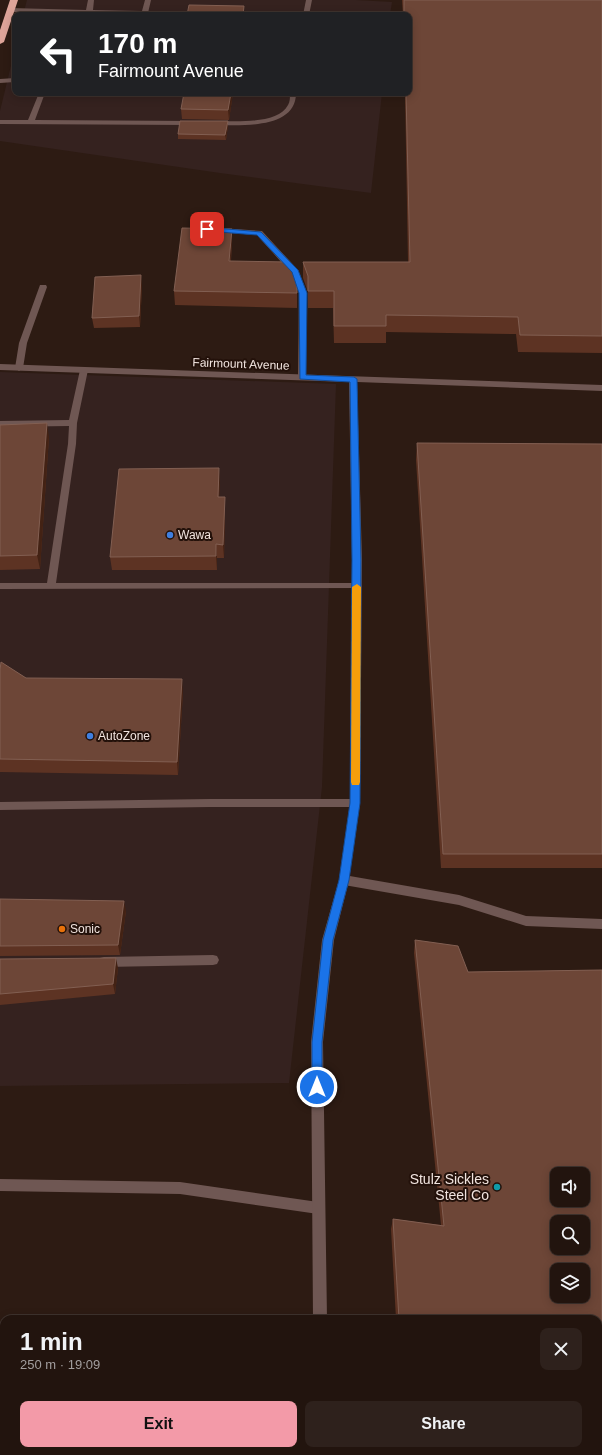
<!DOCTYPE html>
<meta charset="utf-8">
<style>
:root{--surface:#22140e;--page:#2e211c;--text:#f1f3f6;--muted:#a29e9e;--line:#3f332e;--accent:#f39aa8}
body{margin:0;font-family:Helvetica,sans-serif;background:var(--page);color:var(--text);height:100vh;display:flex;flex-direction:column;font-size:15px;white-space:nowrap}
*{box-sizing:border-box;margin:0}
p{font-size:13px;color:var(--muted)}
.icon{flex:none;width:22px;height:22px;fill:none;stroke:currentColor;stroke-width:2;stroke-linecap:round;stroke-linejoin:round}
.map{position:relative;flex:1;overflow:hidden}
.side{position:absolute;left:0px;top:1315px;width:602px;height:140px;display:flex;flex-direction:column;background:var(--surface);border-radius:12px 12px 0 0;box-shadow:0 2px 10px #0003,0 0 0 1px var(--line)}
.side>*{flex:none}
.hud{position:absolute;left:12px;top:12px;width:400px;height:84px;border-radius:8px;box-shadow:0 2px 10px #0003,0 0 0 1px var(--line);background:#202124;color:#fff;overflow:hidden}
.controls{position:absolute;left:550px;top:1167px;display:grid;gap:8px}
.controls a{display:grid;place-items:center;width:40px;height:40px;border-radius:8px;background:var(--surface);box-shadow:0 2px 10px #0003,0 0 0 1px var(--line);font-size:20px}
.pin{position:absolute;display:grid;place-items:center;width:34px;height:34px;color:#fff;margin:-17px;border-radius:8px;box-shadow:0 2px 6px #0006}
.me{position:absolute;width:44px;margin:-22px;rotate:0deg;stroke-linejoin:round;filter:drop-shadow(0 0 3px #0008)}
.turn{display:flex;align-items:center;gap:14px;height:84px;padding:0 20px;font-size:18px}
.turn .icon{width:52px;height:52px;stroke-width:2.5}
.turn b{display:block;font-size:28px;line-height:34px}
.round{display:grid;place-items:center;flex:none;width:42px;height:42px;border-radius:8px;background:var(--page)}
.overview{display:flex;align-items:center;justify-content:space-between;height:68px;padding:0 20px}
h1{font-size:24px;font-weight:700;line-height:30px}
.primary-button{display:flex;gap:8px;margin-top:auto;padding:8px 20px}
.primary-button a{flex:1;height:46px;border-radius:8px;background:var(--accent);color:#111;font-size:16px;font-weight:700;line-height:46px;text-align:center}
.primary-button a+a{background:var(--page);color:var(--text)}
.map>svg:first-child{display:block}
.commercial{fill:#35221f}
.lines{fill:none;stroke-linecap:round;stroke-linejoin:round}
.lane{fill:#6f5753;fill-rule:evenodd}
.street{fill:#6f5753;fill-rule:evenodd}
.highway{fill:#dea499;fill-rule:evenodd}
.wall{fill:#5d3323}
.shaded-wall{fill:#432214}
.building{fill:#6d4637;stroke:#825f52;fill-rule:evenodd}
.route{fill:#1a73e8;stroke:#114b97}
.slow{fill:#f59e0b}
.shop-dot{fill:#3f7fe0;stroke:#23110a;stroke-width:1.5}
.food-dot{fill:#e8710a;stroke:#23110a;stroke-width:1.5}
.culture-dot{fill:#0f9aa8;stroke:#23110a;stroke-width:1.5}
.labels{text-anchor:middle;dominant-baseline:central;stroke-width:4;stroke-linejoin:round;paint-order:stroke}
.street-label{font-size:12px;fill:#f1e4df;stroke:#23110a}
.poi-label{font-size:12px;fill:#f1e4df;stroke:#23110a;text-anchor:start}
.near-poi-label{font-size:14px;fill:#f1e4df;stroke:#23110a;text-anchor:end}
</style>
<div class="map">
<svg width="602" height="1455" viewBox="0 0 602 1455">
<rect width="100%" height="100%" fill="#2d1b13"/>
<path class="commercial" d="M27,0H356L392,2L390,15H23Z
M15,49V93H382L371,193L220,173L0,141V111Z
M0,372L336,384L322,787L289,1083L0,1086Z"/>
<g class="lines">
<path class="lane" d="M88,0H94L93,10L142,11L145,0H151L148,13L145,15L10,12L7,10L10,8L86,10Z
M306,0H312L309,15H303Z
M15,78V82L0,83V79Z
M39,93H45L35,120L192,121L195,123L192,125L0,124V120H28Z
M290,93H296C296,130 240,125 214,125L211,123L214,121C233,121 278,125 288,105C290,102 290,97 290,93Z
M192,226L262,231L298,270L307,293L305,380H299L298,378L299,293L291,273L257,235L195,230H192Z
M40,285H46L47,287L27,343L23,368L19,371L15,368L19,343Z
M84,367L88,370L77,423L76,444L56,583H357L362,586L360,588L0,589V583H47L68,444L69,426L0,427V421L69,420L80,370Z
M210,799H355L359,800L360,803L359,806L355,807H210L0,810V802Z
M344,875L459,895L526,916L602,919V929L526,926L459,905L344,885L340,883L339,880L340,877Z
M213,955L217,956L219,960L217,964L213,965L104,967L100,966L98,962L100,958L104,957Z
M0,1179L180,1182L318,1202L322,1204L324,1208L322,1212L318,1214L180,1194L0,1191Z
M112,1451H126L125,1455H111Z"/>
<path class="street" d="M0,364L602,385V391L357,382L362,560L360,803L349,880L334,940L323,1042L327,1319H313L311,1042L322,940L339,880L350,803L352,560L349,382L0,370Z
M0,1401H4V1415H0Z
M242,1451H263L265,1455H244Z
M279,1451H293L292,1455H278Z"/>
<path class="highway" d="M10,0H18L4,42L0,44V30Z"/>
</g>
<path class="wall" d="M402,0H602V353L518,352L516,334L386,332V343H334L333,308H308V292L303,278V262H408L405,93H409V15H403Z
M233,93L229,120L182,119L181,109Z
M228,126L226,140L178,139V134Z
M232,243L231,261L297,279V308L175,305L174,291Z
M142,286L140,327L94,328L92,318Z
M0,425L49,437L40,569L0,570Z
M417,443L602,444V868H441L416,460Z
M220,482L219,497L225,511L224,558H217V570H112L110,557Z
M0,670L26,678L183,692L178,775L0,772Z
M0,899L126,911L120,955L0,956Z
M415,940L468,972L602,970V1408H598V1319H396L391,1229L393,1219L441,1225L414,953Z
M0,959L118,968L115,994L0,1005Z"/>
<path class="shaded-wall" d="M231,93H233L229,120L228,110Z
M228,121V126L226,140L225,135Z
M232,229V243L229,275V261Z
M141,275L142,286L140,327L139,316Z
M47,423L49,437L40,569L37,555Z
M219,468L220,482L219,511L218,497Z
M225,497V511L224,558L223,545Z
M216,544L217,558V570L216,556Z
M182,679L183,692L178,775L177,762Z
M124,901L126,911L120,955L118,945Z
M116,958L118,968L115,994L113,984Z"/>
<path class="building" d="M404,0H602V336L520,335L518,317L386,315V326H334V291H308V276L303,262H410L406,93H409V15H404Z
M189,5L244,6L243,15H187Z
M184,93H231L228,110L181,109Z
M180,121H228L225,135L178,134Z
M182,228L232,229L229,261L288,262V264H291L297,279V293L174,291Z
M141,275L139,316L92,318L95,277Z
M47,423L37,555L0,556V425Z
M417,443L602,444V854H443Z
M219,468L218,497H225L223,545L216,544V556L110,557L119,469Z
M1,662L26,678L182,679L177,762L0,759V670Z
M0,899L124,901L118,945L0,946Z
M415,940L458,946L468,972L602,970V1401H598V1319H399L393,1219L444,1226ZM557,1174H583V1200H557ZM557,1222H583V1248H557ZM557,1270H583V1296H557Z
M116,958L113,984L0,994V959Z"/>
<path class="route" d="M205,227L261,232L298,270L307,293L306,375L354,377L357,379L361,560L360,803L349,880L333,940L322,1042V1087L321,1091L317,1092L313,1091L312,1087V1042L323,940L339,880L350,803L352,560L350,382L300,379L299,293L292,272L257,235L207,231L205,230Z"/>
<path class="slow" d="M357,584L361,587L360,782L359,785H352L351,782L352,587Z"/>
<g class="shop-dot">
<circle cx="170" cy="535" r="4"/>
<circle cx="90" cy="736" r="4"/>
</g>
<circle class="food-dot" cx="62" cy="929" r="4"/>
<circle class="culture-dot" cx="497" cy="1187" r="4"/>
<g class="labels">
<g class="street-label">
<text transform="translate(241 364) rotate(2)">Fairmount Avenue</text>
</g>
<g class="poi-label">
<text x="178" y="535">Wawa</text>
<text x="98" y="736">AutoZone</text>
<text x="70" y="929">Sonic</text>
</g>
<g class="near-poi-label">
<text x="489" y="1179">Stulz Sickles<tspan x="489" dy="16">Steel Co</tspan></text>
</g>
</g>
</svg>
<div class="controls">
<a><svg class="icon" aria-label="sound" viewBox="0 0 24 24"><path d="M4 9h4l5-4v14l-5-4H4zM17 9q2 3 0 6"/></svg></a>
<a><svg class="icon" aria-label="search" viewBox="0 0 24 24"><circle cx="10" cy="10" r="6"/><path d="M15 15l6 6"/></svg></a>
<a><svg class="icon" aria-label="layers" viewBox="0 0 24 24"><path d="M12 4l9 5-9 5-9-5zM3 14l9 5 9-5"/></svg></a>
</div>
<div class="pin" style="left:207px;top:229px;background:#d93025"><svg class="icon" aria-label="arrive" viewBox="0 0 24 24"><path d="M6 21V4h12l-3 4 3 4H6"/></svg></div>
<svg class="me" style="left:317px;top:1087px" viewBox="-20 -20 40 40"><circle r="17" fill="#1a73e8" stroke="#fff" stroke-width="3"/><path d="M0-11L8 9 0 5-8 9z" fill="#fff"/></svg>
<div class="hud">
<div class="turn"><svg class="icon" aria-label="left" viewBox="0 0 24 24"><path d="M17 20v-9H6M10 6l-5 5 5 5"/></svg><div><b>170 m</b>Fairmount Avenue</div></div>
</div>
<section class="side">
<div class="overview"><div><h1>1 min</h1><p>250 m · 19:09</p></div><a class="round"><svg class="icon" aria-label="close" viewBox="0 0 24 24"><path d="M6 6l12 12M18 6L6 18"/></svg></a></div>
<div class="primary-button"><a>Exit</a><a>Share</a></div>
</section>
</div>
